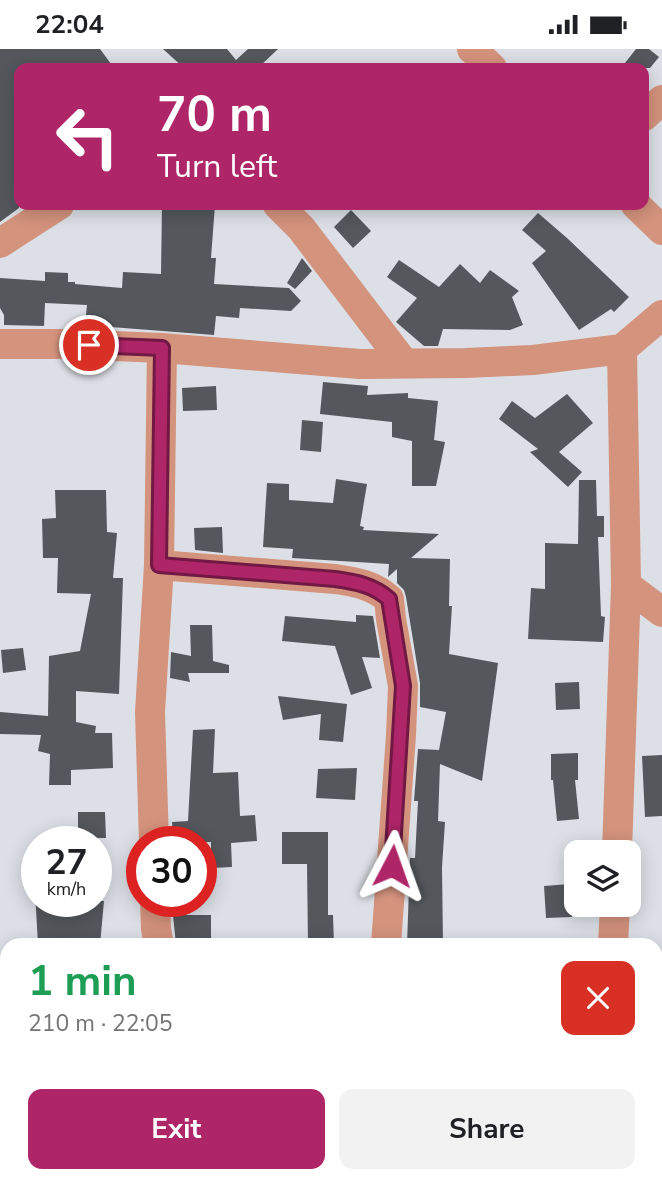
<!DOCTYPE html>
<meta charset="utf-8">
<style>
:root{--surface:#fff;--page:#f2f2f2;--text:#202124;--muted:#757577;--accent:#ae2568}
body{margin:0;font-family:"Nunito Sans",sans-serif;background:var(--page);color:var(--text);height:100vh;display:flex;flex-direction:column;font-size:26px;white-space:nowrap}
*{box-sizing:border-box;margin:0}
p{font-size:23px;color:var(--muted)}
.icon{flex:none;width:38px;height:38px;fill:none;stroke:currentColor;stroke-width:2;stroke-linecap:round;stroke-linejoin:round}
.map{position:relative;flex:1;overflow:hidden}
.side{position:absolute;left:0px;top:889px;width:663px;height:245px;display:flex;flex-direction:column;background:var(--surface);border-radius:21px 21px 0 0;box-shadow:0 4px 18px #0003}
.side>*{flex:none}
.top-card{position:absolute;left:14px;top:14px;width:635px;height:147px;border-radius:14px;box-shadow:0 4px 18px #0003;background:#ae2568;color:#fff;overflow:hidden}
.tools{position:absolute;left:564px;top:791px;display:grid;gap:14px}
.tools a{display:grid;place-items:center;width:77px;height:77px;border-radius:14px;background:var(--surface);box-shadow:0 4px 18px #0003;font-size:35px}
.speed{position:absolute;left:21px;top:777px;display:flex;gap:14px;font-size:35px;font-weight:700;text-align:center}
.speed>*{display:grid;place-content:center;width:91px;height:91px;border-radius:50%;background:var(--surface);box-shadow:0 4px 18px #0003;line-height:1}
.speed small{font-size:18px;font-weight:400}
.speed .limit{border:10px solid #d22;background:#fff;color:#111}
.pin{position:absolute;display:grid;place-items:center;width:60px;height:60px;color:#fff;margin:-30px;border:4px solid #fff;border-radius:50%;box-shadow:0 2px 7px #0007}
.me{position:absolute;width:77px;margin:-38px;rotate:4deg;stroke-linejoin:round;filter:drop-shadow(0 0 5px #0008)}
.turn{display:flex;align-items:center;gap:24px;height:147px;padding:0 28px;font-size:32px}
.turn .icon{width:91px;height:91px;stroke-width:2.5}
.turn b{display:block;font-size:49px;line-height:60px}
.round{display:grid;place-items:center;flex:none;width:74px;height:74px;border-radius:14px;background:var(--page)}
.summary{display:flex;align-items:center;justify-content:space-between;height:119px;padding:0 28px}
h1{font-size:42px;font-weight:700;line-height:52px;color:#1e9e55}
.button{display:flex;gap:14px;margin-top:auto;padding:14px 28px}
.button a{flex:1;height:80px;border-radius:14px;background:var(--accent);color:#fff;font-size:28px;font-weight:700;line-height:80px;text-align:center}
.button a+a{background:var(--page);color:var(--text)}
.status{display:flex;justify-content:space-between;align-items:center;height:49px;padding:0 35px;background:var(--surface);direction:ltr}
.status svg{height:19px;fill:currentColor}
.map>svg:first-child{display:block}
.building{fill:#54585d}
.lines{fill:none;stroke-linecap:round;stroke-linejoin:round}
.street{stroke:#d4937d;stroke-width:30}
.route-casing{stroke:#711844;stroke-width:18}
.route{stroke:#ae2568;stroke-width:12}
</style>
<div class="status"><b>22:04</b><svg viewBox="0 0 49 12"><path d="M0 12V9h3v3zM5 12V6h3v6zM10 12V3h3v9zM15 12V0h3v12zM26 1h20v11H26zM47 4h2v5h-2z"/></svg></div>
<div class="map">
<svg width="662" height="1134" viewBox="0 0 662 1134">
<rect width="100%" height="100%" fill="#dce0e6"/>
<path class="building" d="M0,0H100L114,19H19V159L0,173Z
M163,0H227L236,11L248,0H278L258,19H184Z
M636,0H649L659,8L650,19H621Z
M162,156H215L211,209H216L214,235L289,239L301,252L291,262L240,259L239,269L216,267L214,286L85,276L87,256L45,254L44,277L4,276V266L0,259V229L45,232V223L68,224V233H75V235L122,239L123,223L161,225Z
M351,161L371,182L353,199L334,178Z
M538,164L567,189L629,248L614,263L611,260L579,281L532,214L546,202L522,181Z
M302,209L312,222L295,240L287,234Z
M399,211L439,238L460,215L480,234L490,221L519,242L512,248L523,276L510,281L443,280L438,297H424L396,273L417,249L387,228Z
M323,333L368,337L367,346L408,344V349L438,352L434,391L445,393L436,437H412V392L392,388V373L320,365Z
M216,337L217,361L183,362L182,339Z
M567,345L593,374L559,403L582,423L568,438L530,403L538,400L499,370L512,352L535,369Z
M302,371L323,373L321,403L300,401Z
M336,430L367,435L360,477L364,478L363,481L439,485L411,509L450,510L449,557H452L449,605L498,614L482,732L440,715L438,772L445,773L442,818L443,896H407L410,809H415L418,752H414L418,700L439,701L446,663L420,658V634L406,548L404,541L397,534V520L388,528L389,515L292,509L293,500L263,498L267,434L289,435V451L333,454Z
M579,431H596L597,467H604V488H598L601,567L605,568L603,593L528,590L531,539L545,540V494L578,495Z
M55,441H106L107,483L117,484L113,529H123L119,645L76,642V673L96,677L95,684H112L113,719L71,721V736H49L50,705L38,702L41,686L0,685V663L48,667L49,607L80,602L91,545L57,544L58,509H43L42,470L56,469Z
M222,478L223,504L195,501L194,479Z
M356,566L373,567L380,609L362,608L372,639L351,646L335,597L282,592L285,567L356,573Z
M190,576H212L213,612L229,616V624H188L190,633L170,629L171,603L191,607Z
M23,599L26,621L3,624L1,601Z
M579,633L580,660L556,661L555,634Z
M278,647L347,655L343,693L319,691L321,665L283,671Z
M215,680L213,724L238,723L240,767L255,766L257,792L231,794L232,818L211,819V793H174L172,773L188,772L193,681Z
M578,704V731H575L579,770L557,772L553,731H551V705Z
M662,706V767L645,768L642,707Z
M357,719L355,751L316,749L318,720Z
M78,763H105L106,789H78Z
M282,783H328V866H333L334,896H308L307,815H282Z
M570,835L572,868L546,869L544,837Z
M35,842L37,852H104L100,896H38Z
M173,866H211V896H176Z"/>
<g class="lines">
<path class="street" d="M472,0L492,19
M644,67L662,51
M278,156L301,179L404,314
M636,156L662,181
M0,194L59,156
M662,266L622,300L626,536L662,563
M0,295H65L162,299L360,315L466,314L533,311L622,300
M162,299L159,516L335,530C356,533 373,536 389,550L391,570L403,637L401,686L386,896
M154,793L150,663L159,516
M617,803L626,536
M155,852L156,880L159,896
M613,896L615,856
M380,1134V1127
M605,1134V1127"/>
</g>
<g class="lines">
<defs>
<path id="route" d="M89,296L162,299L159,516L335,530C356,533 373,536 389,550L403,637L392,817"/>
</defs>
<use href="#route" class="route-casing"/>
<use href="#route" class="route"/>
</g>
</svg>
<div class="tools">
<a><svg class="icon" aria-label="layers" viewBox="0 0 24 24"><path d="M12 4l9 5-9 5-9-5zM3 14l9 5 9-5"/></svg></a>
</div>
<div class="speed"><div>27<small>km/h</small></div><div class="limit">30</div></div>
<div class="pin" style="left:89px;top:296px;background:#d93025"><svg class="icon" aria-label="arrive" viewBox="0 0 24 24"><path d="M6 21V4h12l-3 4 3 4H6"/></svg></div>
<svg class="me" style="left:392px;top:817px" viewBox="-20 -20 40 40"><path d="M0-17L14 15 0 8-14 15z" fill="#ae2568" stroke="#fff" stroke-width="4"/></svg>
<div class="top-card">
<div class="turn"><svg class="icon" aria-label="left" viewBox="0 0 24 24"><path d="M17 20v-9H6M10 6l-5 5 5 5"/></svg><div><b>70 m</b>Turn left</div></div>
</div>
<section class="side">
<div class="summary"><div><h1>1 min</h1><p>210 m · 22:05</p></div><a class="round" style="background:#d93025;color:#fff"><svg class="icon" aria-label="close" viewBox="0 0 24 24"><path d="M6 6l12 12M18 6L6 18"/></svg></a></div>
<div class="button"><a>Exit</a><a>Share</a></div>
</section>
</div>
